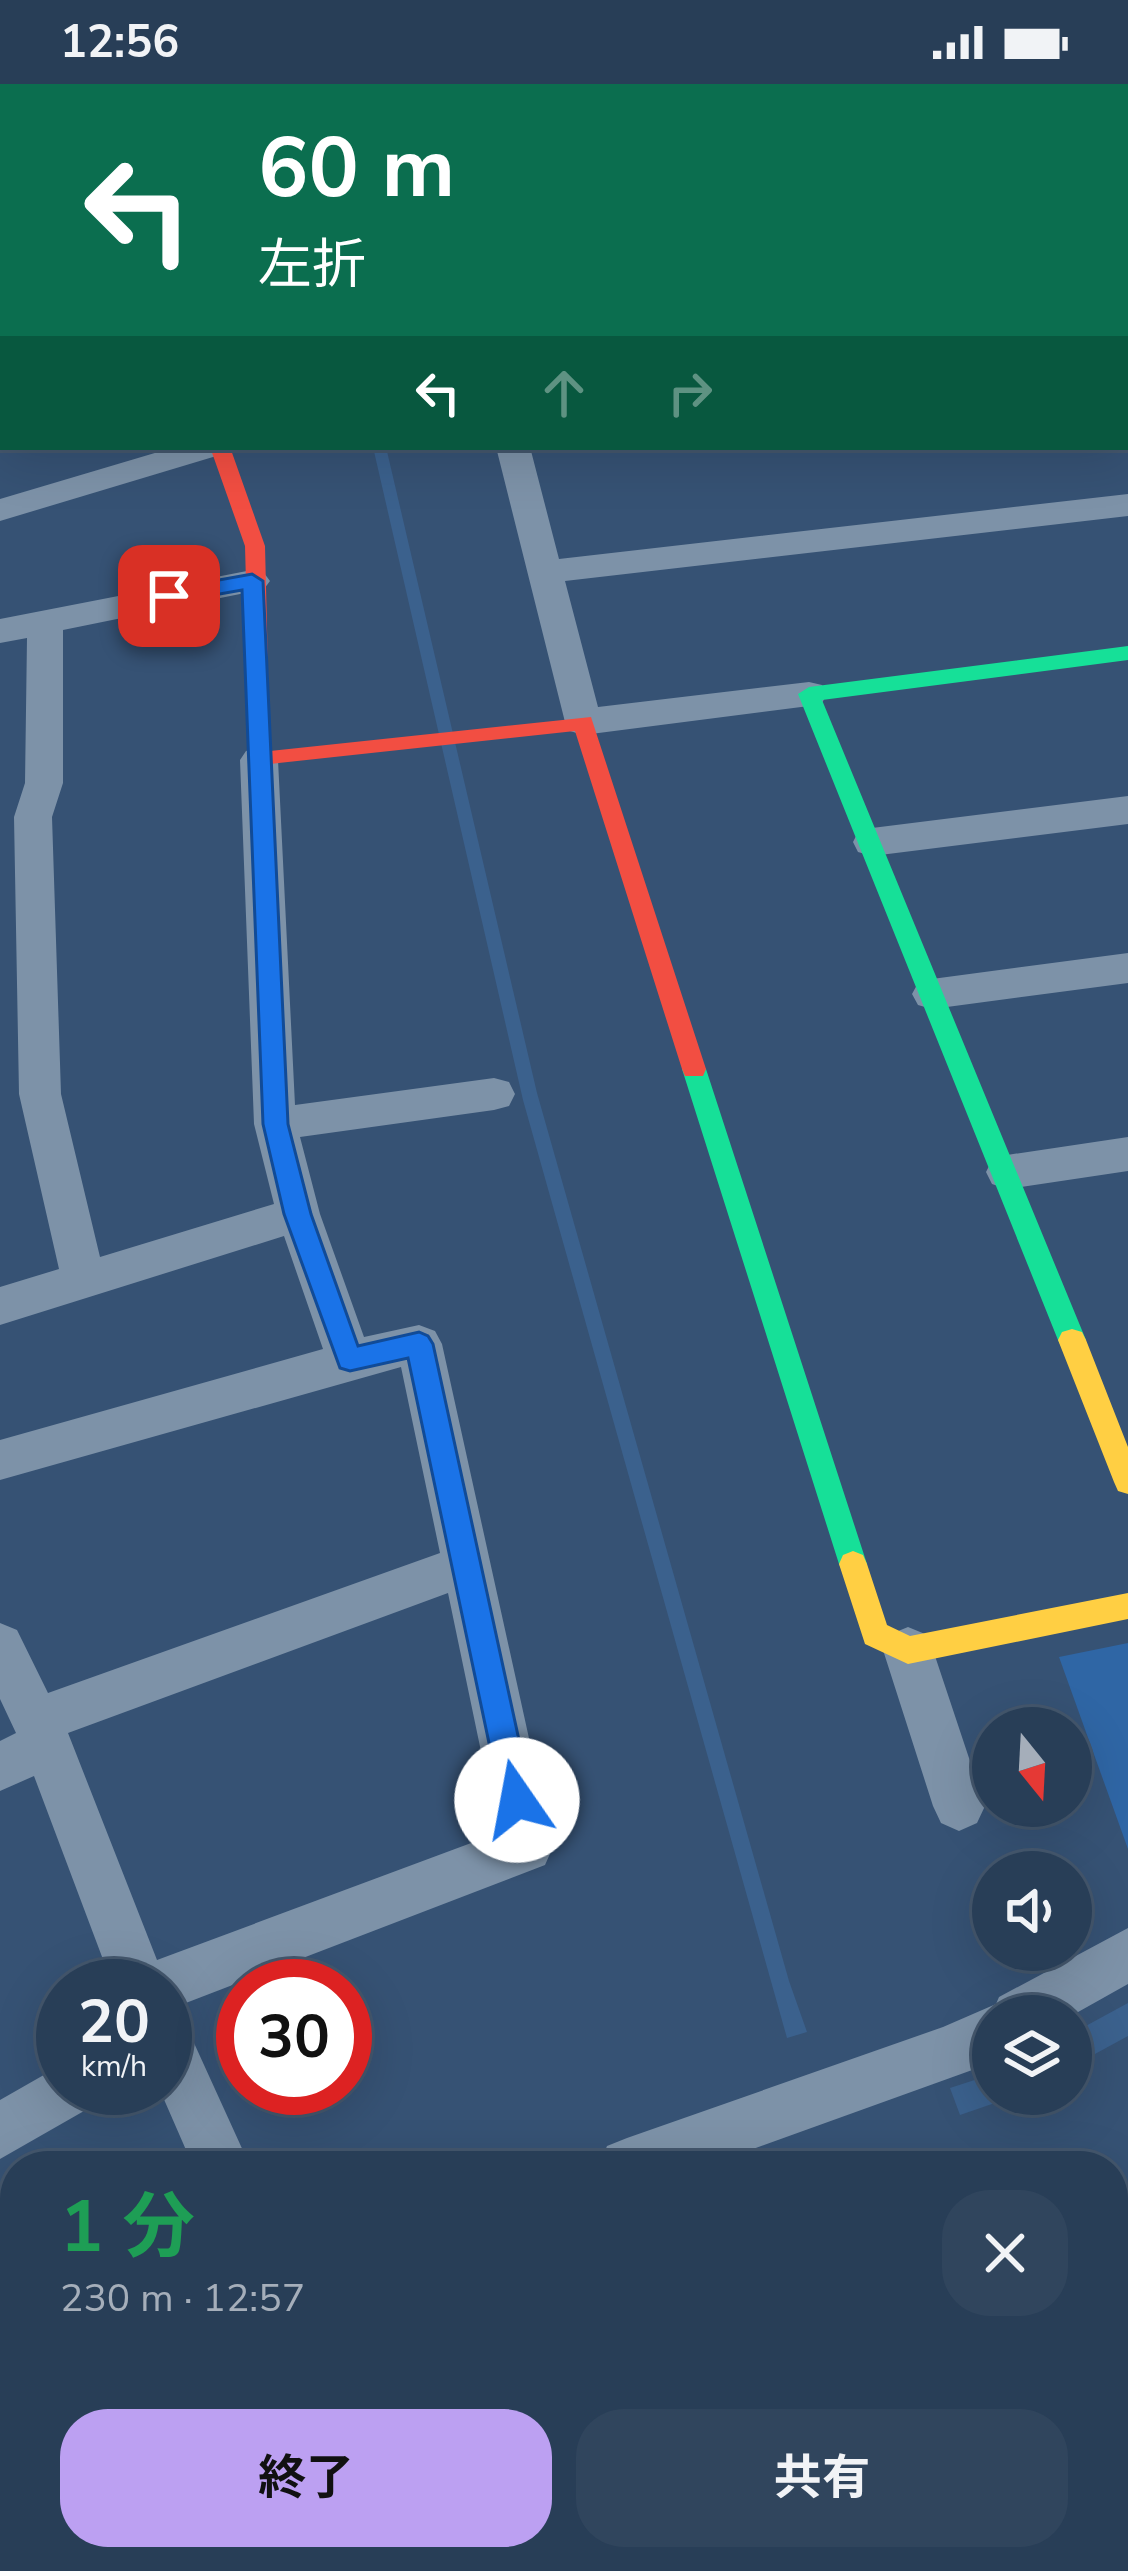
<!DOCTYPE html>
<html lang="ja">
<meta charset="utf-8">
<style>
:root{--surface:#283e57;--page:#30455d;--text:#f1f3f6;--muted:#a5aeba;--line:#44576d;--accent:#bca0f2}
body{margin:0;font-family:"Nunito Sans","Noto Sans JP",sans-serif;background:var(--page);color:var(--text);height:100vh;display:flex;flex-direction:column;font-size:45px;white-space:nowrap}
*{box-sizing:border-box;margin:0}
p{font-size:39px;color:var(--muted)}
.icon{flex:none;width:66px;height:66px;fill:none;stroke:currentColor;stroke-width:2;stroke-linecap:round;stroke-linejoin:round}
.map{position:relative;flex:1;overflow:hidden}
.panel{position:absolute;left:0px;top:2067px;width:1128px;height:420px;display:flex;flex-direction:column;background:var(--surface);border-radius:48px 48px 0 0;box-shadow:0 12px 48px #0002,0 0 0 3px var(--line)}
.panel>*{flex:none}
.banner{position:absolute;left:0px;top:0px;width:1128px;height:366px;box-shadow:0 12px 48px #0002,0 0 0 3px var(--line);background:#0b6e4f;color:#fff;overflow:hidden}
.needle{width:78px;rotate:162deg}
.buttons{position:absolute;left:972px;top:1623px;display:grid;gap:24px}
.buttons a{display:grid;place-items:center;width:120px;height:120px;border-radius:50%;background:var(--surface);box-shadow:0 12px 48px #0002,0 0 0 3px var(--line);font-size:60px}
.speed{position:absolute;left:36px;top:1875px;display:flex;gap:24px;font-size:60px;font-weight:700;text-align:center}
.speed>*{display:grid;place-content:center;width:156px;height:156px;border-radius:50%;background:var(--surface);box-shadow:0 12px 48px #0002,0 0 0 3px var(--line);line-height:1}
.speed small{font-size:30px;font-weight:400}
.speed .limit{border:18px solid #d22;background:#fff;color:#111}
.pin{position:absolute;display:grid;place-items:center;width:102px;height:102px;color:#fff;margin:-51px;border-radius:24px;box-shadow:0 6px 18px #0006}
.me{position:absolute;width:132px;margin:-66px;rotate:348deg;stroke-linejoin:round;filter:drop-shadow(0 0 9px #0008)}
.turn{display:flex;align-items:center;gap:42px;height:252px;padding:0 60px;font-size:54px}
.turn .icon{width:156px;height:156px;stroke-width:2.5}
.turn b{display:block;font-size:84px;line-height:102px}
.lanes{display:flex;align-items:center;height:114px;padding:0 60px;background:#0003;justify-content:center;gap:60px;direction:ltr}
.lanes .off{opacity:.35}
.round{display:grid;place-items:center;flex:none;width:126px;height:126px;border-radius:48px;background:var(--page)}
.summary{display:flex;align-items:center;justify-content:space-between;height:204px;padding:0 60px}
h1{font-size:72px;font-weight:700;line-height:90px;color:#1e9e55}
.button{display:flex;gap:24px;margin-top:auto;padding:24px 60px}
.button a{flex:1;height:138px;border-radius:48px;background:var(--accent);color:#111;font-size:48px;font-weight:700;line-height:138px;text-align:center}
.button a+a{background:var(--page);color:var(--text)}
.status{display:flex;justify-content:space-between;align-items:center;height:84px;padding:0 60px;background:var(--surface);direction:ltr}
.status svg{height:33px;fill:currentColor}
.map>svg:first-child{display:block}
.green{fill:#2f66a5}
.water{fill:#3b618d}
.lines{fill:none;stroke-linecap:round;stroke-linejoin:round}
.street{fill:#7d92a8;fill-rule:evenodd}
.fast{fill:#16e098;fill-rule:evenodd}
.slow{fill:#ffcf43;fill-rule:evenodd}
.jam{fill:#f24e42;fill-rule:evenodd}
.route{fill:#1a73e8;stroke:#114b97;stroke-width:3}
</style>
<div class="status"><b>12:56</b><svg viewBox="0 0 49 12"><path d="M0 12V9h3v3zM5 12V6h3v6zM10 12V3h3v9zM15 12V0h3v12zM26 1h20v11H26zM47 4h2v5h-2z"/></svg></div>
<div class="map">
<svg width="1128" height="2487" viewBox="0 0 1128 2487">
<rect width="100%" height="100%" fill="#365274"/>
<path class="green" d="M1128,1559V1765L1059,1573Z"/>
<path class="water" d="M373,363H386L537,1009L789,1897L807,1948L787,1954L523,1016Z
M1128,1919V1952L1071,1983V1950Z
M993,1990V2010H1021L960,2031L950,2004Z"/>
<g class="lines">
<path class="street" d="M471,0H499V3H471Z
M941,0H969L971,3H943Z
M3,121V139L0,140V122Z
M1125,201H1128V222H1125Z
M3,258V278L0,279V259Z
M1125,283H1128V303H1125Z
M175,363H228L223,370L0,437V415Z
M496,363H530L559,475L1128,410V432L565,497L598,623L809,598L822,601L827,610L822,619L809,622L583,651L570,647L565,638Z
M252,486L264,489L270,497L264,505L63,546V699L52,733L61,1010L100,1173L274,1120L254,1040L240,676L246,667L259,663L272,667L278,676L295,1021L494,994L509,998L515,1010L509,1022L494,1026L300,1053L320,1130L364,1253L419,1241L435,1247L442,1260L553,1763L545,1781L165,1927V1902H113L34,1692L0,1707V1657L16,1649L0,1615V1539L17,1546L48,1609L440,1469L401,1283L0,1396V1356L323,1265L284,1152L0,1241V1203L59,1185L19,1010L14,733L25,699L27,554L0,559V535ZM448,1509L498,1749L157,1876L68,1649Z
M1128,712V740L872,772L858,768L853,758L858,748L872,744Z
M1128,869V899L932,925L918,921L912,910L918,899L932,895Z
M1128,1053V1087L1007,1105L992,1100L986,1088L992,1076L1007,1071Z
M908,1543L925,1550L933,1566L985,1722L977,1739L959,1747L941,1739L933,1722L883,1566L891,1550Z
M1128,1844V1900L1071,1932H993V1976L975,1985L706,2082H599L607,2062L627,2054L943,1943L996,1920L999,1913Z
M165,1929L184,1937L250,2082H193L159,2004H165Z
M63,1980V2004H100L91,2023L0,2075V2016Z
M1128,2285V2418L1113,2412V2292Z
M15,2457V2472H76L69,2487H0L5,2465Z
M463,2472H525L530,2487H468Z"/>
<path class="fast" d="M1128,562V576L822,616L1086,1256L1082,1264H1062L1058,1256L798,610L809,603Z
M694,975L706,985L867,1480L863,1489L853,1493L843,1489L839,1480L682,985Z"/>
<path class="slow" d="M1072,1245L1082,1248L1086,1256L1128,1363V1410L1118,1407L1114,1398L1058,1256L1062,1248Z
M853,1467L863,1471L867,1480L887,1541L910,1552L1128,1509V1535L908,1580L865,1560L839,1480L843,1471Z"/>
<path class="jam" d="M210,363H230L265,462L270,667L591,633L706,985L703,992H685L682,985L575,647L251,682L245,462Z"/>
</g>
<path class="route" d="M252,490L263,497L288,1040L311,1130L358,1262L419,1248L428,1252L433,1260L532,1716L528,1726L517,1731L506,1726L501,1716L408,1274L350,1287L340,1284L284,1130L263,1040L242,506L169,519L158,512L169,505Z"/>
</svg>
<div class="buttons">
<a><svg class="needle" viewBox="-14 -14 28 28"><path d="M0-13l5 13h-10z" fill="#e53935"/><path d="M0 13l5-13h-10z" fill="#a5aeba"/></svg></a>
<a><svg class="icon" aria-label="sound" viewBox="0 0 24 24"><path d="M4 9h4l5-4v14l-5-4H4zM17 9q2 3 0 6"/></svg></a>
<a><svg class="icon" aria-label="layers" viewBox="0 0 24 24"><path d="M12 4l9 5-9 5-9-5zM3 14l9 5 9-5"/></svg></a>
</div>
<div class="speed"><div>20<small>km/h</small></div><div class="limit">30</div></div>
<div class="pin" style="left:169px;top:512px;background:#d93025"><svg class="icon" aria-label="arrive" viewBox="0 0 24 24"><path d="M6 21V4h12l-3 4 3 4H6"/></svg></div>
<svg class="me" style="left:517px;top:1716px" viewBox="-20 -20 40 40"><circle r="19" fill="#fff"/><path d="M0-13L10 11 0 6-10 11z" fill="#1a73e8"/></svg>
<div class="banner">
<div class="turn"><svg class="icon" aria-label="left" viewBox="0 0 24 24"><path d="M17 20v-9H6M10 6l-5 5 5 5"/></svg><div><b>60 m</b>左折</div></div>
<div class="lanes"><svg class="icon" aria-label="left" viewBox="0 0 24 24"><path d="M17 20v-9H6M10 6l-5 5 5 5"/></svg><svg class="icon off" aria-label="ahead" viewBox="0 0 24 24"><path d="M12 20V5M6 11l6-6 6 6"/></svg><svg class="icon off" aria-label="right" viewBox="0 0 24 24"><path d="M7 20v-9h11M14 6l5 5-5 5"/></svg></div>
</div>
<section class="panel">
<div class="summary"><div><h1>1 分</h1><p>230 m · 12:57</p></div><a class="round"><svg class="icon" aria-label="close" viewBox="0 0 24 24"><path d="M6 6l12 12M18 6L6 18"/></svg></a></div>
<div class="button"><a>終了</a><a>共有</a></div>
</section>
</div>
